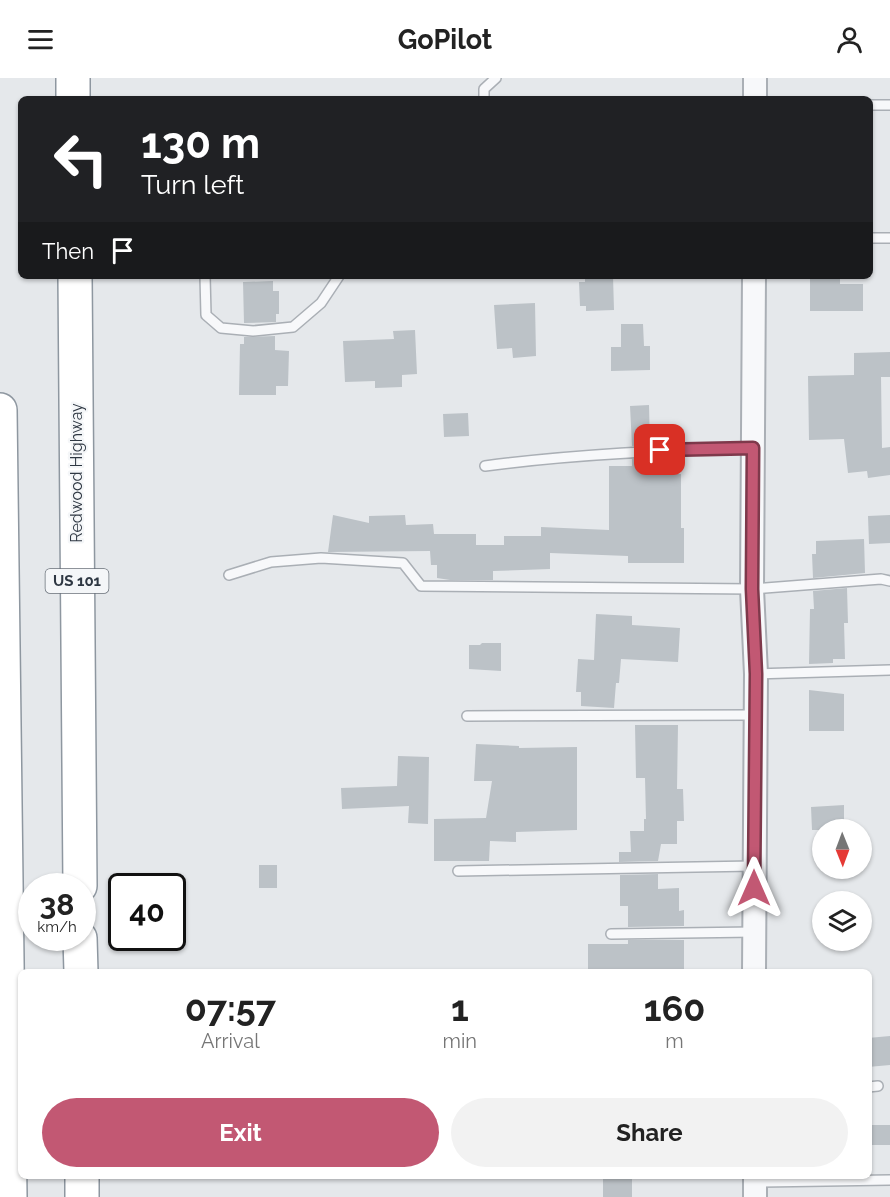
<!DOCTYPE html>
<style>
:root{--surface:#fff;--page:#f2f2f2;--text:#222;--muted:#767676;--accent:#c25873}
body{margin:0;font-family:Raleway,sans-serif;background:var(--page);color:var(--text);height:100vh;display:flex;flex-direction:column;font-size:22px;white-space:nowrap}
*{box-sizing:border-box;margin:0}
p{font-size:20px;color:var(--muted)}
.icon{flex:none;width:33px;height:33px;fill:none;stroke:currentColor;stroke-width:2;stroke-linecap:round;stroke-linejoin:round}
.map{position:relative;flex:1;overflow:hidden}
.details{position:absolute;left:18px;top:891px;width:854px;height:210px;display:flex;flex-direction:column;background:var(--surface);border-radius:9px;box-shadow:0 2px 4px #0004}
.details>*{flex:none}
.guide{position:absolute;left:18px;top:18px;width:855px;height:183px;border-radius:9px;box-shadow:0 2px 4px #0004;background:#202124;color:#fff;overflow:hidden}
.needle{width:39px;rotate:179deg}
.fabs{position:absolute;left:812px;top:741px;display:grid;gap:12px}
.fabs a{display:grid;place-items:center;width:60px;height:60px;border-radius:50%;background:var(--surface);box-shadow:0 2px 4px #0004;font-size:30px}
.speed{position:absolute;left:18px;top:795px;display:flex;gap:12px;font-size:30px;font-weight:700;text-align:center}
.speed>*{display:grid;place-content:center;width:78px;height:78px;border-radius:50%;background:var(--surface);box-shadow:0 2px 4px #0004;line-height:1}
.speed small{font-size:15px;font-weight:400}
.speed .limit{border:3px solid #111;border-radius:9px;background:#fff;color:#111}
.pin{position:absolute;display:grid;place-items:center;width:51px;height:51px;color:#fff;margin:-26px;border-radius:12px;box-shadow:0 3px 9px #0006}
.me{position:absolute;width:66px;margin:-33px;rotate:0deg;stroke-linejoin:round;filter:drop-shadow(0 0 4px #0008)}
.turn{display:flex;align-items:center;gap:21px;height:126px;padding:0 24px;font-size:27px}
.turn .icon{width:78px;height:78px;stroke-width:2.5}
.turn b{display:block;font-size:42px;line-height:51px}
.then{display:flex;align-items:center;height:57px;padding:0 24px;background:#0003;gap:12px;font-size:22px}
.eta{display:flex;justify-content:space-evenly;align-items:center;height:102px;text-align:center}
.eta b{font-size:36px;font-weight:700;line-height:42px}
.button{display:flex;gap:12px;margin-top:auto;padding:12px 24px}
.button a{flex:1;height:69px;border-radius:36px;background:var(--accent);color:#fff;font-size:24px;font-weight:700;line-height:69px;text-align:center}
.button a+a{background:var(--page);color:var(--text)}
header{display:flex;justify-content:space-between;align-items:center;height:78px;padding:0 24px;background:var(--surface);font-size:27px;font-weight:700}
.map>svg:first-child{display:block}
.building{fill:#bcc2c7}
.lines{fill:none;stroke-linecap:round;stroke-linejoin:round}
.service-casing{stroke:#aaafb5;stroke-width:12}
.tertiary-casing{stroke:#aaafb5;stroke-width:26}
.motorway-casing{stroke:#8e97a0;stroke-width:36}
.service{stroke:#f7f8fa;stroke-width:9}
.tertiary{stroke:#f7f8fa;stroke-width:22}
.motorway{stroke:#fff;stroke-width:33}
.route-casing{stroke:#7e394b;stroke-width:15}
.route{stroke:#c25873;stroke-width:10}
.labels{text-anchor:middle;dominant-baseline:central;stroke-width:4.5;stroke-linejoin:round;paint-order:stroke}
.shield{fill:#f4f6f8;stroke:#697079;stroke-width:1.5}
.shield-label{font-size:15px;font-weight:bold;fill:#2e3742}
.street-label{font-size:16px;fill:#2e3742;stroke:#f4f6f8}
</style>
<header><svg class="icon" aria-label="menu" viewBox="0 0 24 24"><path d="M4 6h16M4 12h16M4 18h16"/></svg>GoPilot<svg class="icon" aria-label="person" viewBox="0 0 24 24"><circle cx="12" cy="8" r="4"/><path d="M4 21q1-7 8-7t8 7"/></svg></header>
<div class="map">
<svg width="890" height="1119" viewBox="0 0 890 1119">
<rect width="100%" height="100%" fill="#e5e8eb"/>
<path class="building" d="M585,198H613L614,232L586,233V228H580L579,204H585Z
M810,198H840V206H863V233H810Z
M273,203V213H279V236H276V244L244,245L243,204Z
M535,225L536,278L513,280L512,270L497,271L494,227Z
M621,246H643L644,268H650V292L611,293V269H621Z
M415,252L417,296L402,297V309L375,310V303L345,304L343,263L394,261L393,253Z
M275,258V272L289,273L288,308H276V317H239L240,266H244V259Z
M890,274V299H881L882,370L890,369V397L868,400L867,393L848,395L844,361L809,362L808,298L854,297V275Z
M649,327L650,367L632,368L630,328Z
M468,335L469,358L444,359L443,336Z
M653,380V396H681V450H684V485H628V478L550,475V491L493,493V502H450L437,500V487H431L430,473L328,474L333,437L369,445V438L405,437L406,447L433,446L434,456H476V467H504V458H541V449L609,452V388H632V381Z
M890,437V465L869,466L868,438Z
M864,461L865,495L813,500L812,476H816V463Z
M847,510L848,545H844L845,581H833V585L809,586L810,531H814L813,513Z
M596,536L632,538V547L680,550L678,584L621,581L619,605H616L614,630L581,628V614H576L578,581L594,582Z
M482,565H501V593L469,591V567H480Z
M809,612L844,616V653H809Z
M635,647H678L677,711H683L684,743H677V766H661L658,783L619,784V774H631L630,753H644V741H646L645,700H636Z
M476,666L519,668V670L577,669V752L516,754V764L490,763L489,783H434V741L486,740L492,703H474Z
M398,678L429,679L428,746L408,745L409,728L342,731L341,710L397,708Z
M844,727V752H812L811,729Z
M259,787H277V810H259Z
M658,796V811L679,810V833L684,832V848L628,849V828H620V797Z
M628,862H684V891H680V894L588,893V866H628Z
M890,958V987L868,989V960Z
M868,1047H890V1067H868Z
M603,1098H632V1119H603Z"/>
<g class="lines">
<defs>
<path id="service" d="M484,21V11L496,0
M870,27H890
M870,160H890
M205,198L206,237L221,250L253,253L293,249L321,225L339,198
M485,388C575,376 663,372 753,370
M229,497L271,484L321,480L403,485L421,508L752,511L881,501L890,503
M756,596L890,592
M467,638L754,637
M458,793L754,788
M611,856L754,854
M868,1009L878,1008
M755,1104L890,1102"/>
<path id="tertiary" d="M755,21V0
M754,198L752,511L756,596L754,894
M755,1098V1119"/>
<path id="motorway" d="M73,0V21
M75,198L80,808
M0,332L10,1119
M80,860L81,894
M82,1098V1119"/>
</defs>
<use href="#service" class="service-casing"/>
<use href="#tertiary" class="tertiary-casing"/>
<use href="#motorway" class="motorway-casing"/>
<use href="#service" class="service"/>
<use href="#tertiary" class="tertiary"/>
<use href="#motorway" class="motorway"/>
</g>
<g class="lines">
<defs>
<path id="route" d="M660,372L753,370L752,511L756,596L754,810"/>
</defs>
<use href="#route" class="route-casing"/>
<use href="#route" class="route"/>
</g>
<g class="labels">
<rect class="shield" x="45.5" y="491" width="63" height="24" rx="4.5"/>
<g class="shield-label">
<text x="77" y="503">US 101</text>
</g>
<g class="street-label">
<text transform="translate(76 395) rotate(-90)">Redwood Highway</text>
</g>
</g>
</svg>
<div class="fabs">
<a><svg class="needle" viewBox="-14 -14 28 28"><path d="M0-13l5 13h-10z" fill="#e53935"/><path d="M0 13l5-13h-10z" fill="#767676"/></svg></a>
<a><svg class="icon" aria-label="layers" viewBox="0 0 24 24"><path d="M12 4l9 5-9 5-9-5zM3 14l9 5 9-5"/></svg></a>
</div>
<div class="speed"><div>38<small>km/h</small></div><div class="limit">40</div></div>
<div class="pin" style="left:660px;top:372px;background:#d93025"><svg class="icon" aria-label="arrive" viewBox="0 0 24 24"><path d="M6 21V4h12l-3 4 3 4H6"/></svg></div>
<svg class="me" style="left:754px;top:810px" viewBox="-20 -20 40 40"><path d="M0-17L14 15 0 8-14 15z" fill="#c25873" stroke="#fff" stroke-width="4"/></svg>
<div class="guide">
<div class="turn"><svg class="icon" aria-label="left" viewBox="0 0 24 24"><path d="M17 20v-9H6M10 6l-5 5 5 5"/></svg><div><b>130 m</b>Turn left</div></div>
<div class="then">Then<svg class="icon" aria-label="arrive" viewBox="0 0 24 24"><path d="M6 21V4h12l-3 4 3 4H6"/></svg></div>
</div>
<section class="details">
<div class="eta">
<div><b>07:57</b><p>Arrival</p></div>
<div><b>1</b><p>min</p></div>
<div><b>160</b><p>m</p></div>
</div>
<div class="button"><a>Exit</a><a>Share</a></div>
</section>
</div>
